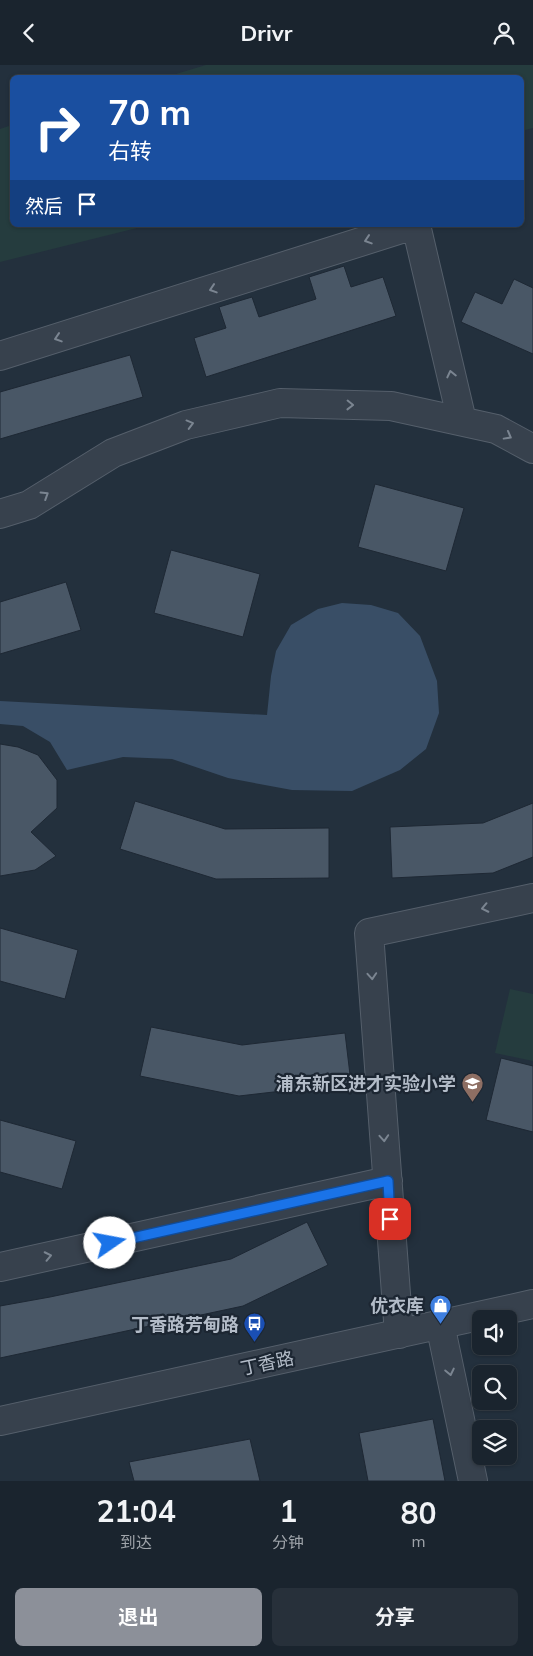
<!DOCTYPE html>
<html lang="zh">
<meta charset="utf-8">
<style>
:root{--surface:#1a242e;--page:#27303a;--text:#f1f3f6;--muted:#9fa4aa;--line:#38414a;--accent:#8c9099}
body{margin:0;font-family:Mulish,"Noto Sans SC",sans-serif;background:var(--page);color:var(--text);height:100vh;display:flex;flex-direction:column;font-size:19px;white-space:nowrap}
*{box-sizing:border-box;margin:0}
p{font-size:16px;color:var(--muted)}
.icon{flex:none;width:28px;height:28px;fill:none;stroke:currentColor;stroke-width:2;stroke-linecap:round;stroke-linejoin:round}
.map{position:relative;height:1416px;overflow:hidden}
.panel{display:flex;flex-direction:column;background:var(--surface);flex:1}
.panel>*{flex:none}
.banner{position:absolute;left:10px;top:10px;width:514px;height:152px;border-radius:8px;box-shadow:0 1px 4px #0004,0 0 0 1px var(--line);background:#1a4fa0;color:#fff;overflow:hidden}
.controls{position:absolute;left:472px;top:1245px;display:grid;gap:10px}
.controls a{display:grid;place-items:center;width:45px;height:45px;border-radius:8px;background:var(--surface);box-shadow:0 1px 4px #0004,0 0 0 1px var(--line);font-size:25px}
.pin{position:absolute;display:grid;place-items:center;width:42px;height:42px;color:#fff;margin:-21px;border-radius:10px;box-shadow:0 2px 8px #0006}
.me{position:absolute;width:55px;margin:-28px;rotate:78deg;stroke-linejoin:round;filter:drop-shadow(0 0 4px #0008)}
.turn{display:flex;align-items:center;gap:18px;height:105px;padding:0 15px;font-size:22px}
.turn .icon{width:65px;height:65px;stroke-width:2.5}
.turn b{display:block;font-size:35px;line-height:42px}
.then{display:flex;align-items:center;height:48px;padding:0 15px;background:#0003;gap:10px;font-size:19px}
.eta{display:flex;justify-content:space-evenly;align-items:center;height:85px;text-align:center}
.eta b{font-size:30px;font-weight:700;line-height:35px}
.primary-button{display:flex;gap:10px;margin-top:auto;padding:10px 15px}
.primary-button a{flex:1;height:58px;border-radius:8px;background:var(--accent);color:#fff;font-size:20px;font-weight:700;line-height:58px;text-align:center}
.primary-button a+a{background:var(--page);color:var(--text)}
header{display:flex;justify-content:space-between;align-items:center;height:65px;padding:0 15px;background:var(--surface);font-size:22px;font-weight:700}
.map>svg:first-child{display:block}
.green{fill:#253c3e}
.water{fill:#394e66}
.building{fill:#495766;stroke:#1e2834}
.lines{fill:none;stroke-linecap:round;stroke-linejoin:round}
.minor-casing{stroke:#555f6b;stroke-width:30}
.minor{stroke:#37414d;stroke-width:28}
.oneway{stroke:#7b8591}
.route-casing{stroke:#114b97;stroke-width:12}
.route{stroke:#1a73e8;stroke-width:9}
.labels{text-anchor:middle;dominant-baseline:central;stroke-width:4.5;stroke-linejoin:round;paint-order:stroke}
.poi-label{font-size:18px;font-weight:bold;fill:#b3bcc8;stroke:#1c2632;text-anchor:end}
.street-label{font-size:18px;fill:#b3bcc8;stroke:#1c2632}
</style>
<header><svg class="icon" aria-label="back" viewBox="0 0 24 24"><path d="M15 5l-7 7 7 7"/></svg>Drivr<svg class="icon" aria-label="person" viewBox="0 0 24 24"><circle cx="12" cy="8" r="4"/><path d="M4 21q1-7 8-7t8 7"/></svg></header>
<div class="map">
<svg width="533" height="1416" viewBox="0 0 533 1416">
<rect width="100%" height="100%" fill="#23303d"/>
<path class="green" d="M206,0H533V63L521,66V12H166Z
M12,60V160H149L0,197V64Z
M510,924L533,929V996L495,988Z"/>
<path class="water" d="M342,538L371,540L398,548L420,571L437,616L439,648L426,684L400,705L352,726L292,725L228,713L172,694L123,692L67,705L50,677L23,661L0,659V636L267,650L271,611L276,586L291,560L318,544Z"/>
<path class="building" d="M344,201L351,222L383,212L396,251L206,312L194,273L226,263L219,242L252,232L259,252L316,234L309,212Z
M514,214L533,223V289L461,257L475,227L502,239Z
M130,290L143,332L0,374V327Z
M375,419L464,443L446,506L358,482Z
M171,485L260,509L243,572L154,548Z
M66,517L81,565L0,589V537Z
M0,679L18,682L38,690L57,715V743L31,767L56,791L35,805L0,811Z
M135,736L225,764L329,763V813L216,814L120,784Z
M533,738V792L493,808L392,813L390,762L483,758Z
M0,863L78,885L65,934L0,916Z
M151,962L242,980L345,968L351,1018L239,1031L140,1011Z
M501,993L533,1001V1067L486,1055Z
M0,1055L76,1076L62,1124L0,1107Z
M307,1157L328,1200L243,1241L0,1293V1241L50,1232L231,1194Z
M433,1354L445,1416H368L359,1368Z
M250,1374L260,1416H134L129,1397Z"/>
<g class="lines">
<defs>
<path id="minor" d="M416,160L462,356
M0,291L414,160
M0,449L29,440L113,388L186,360L280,338L391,341L496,364L533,384
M0,1202L388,1116
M440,1259L473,1416
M399,1269L369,868L533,833
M0,1356L533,1239"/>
</defs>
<use href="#minor" class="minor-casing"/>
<use href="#minor" class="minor"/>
</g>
<defs><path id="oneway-chevron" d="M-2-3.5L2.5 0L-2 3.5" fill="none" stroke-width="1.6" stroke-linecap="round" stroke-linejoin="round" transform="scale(1.25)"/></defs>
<g class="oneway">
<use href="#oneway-chevron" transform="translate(368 175) rotate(162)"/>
<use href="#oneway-chevron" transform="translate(213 224) rotate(162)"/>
<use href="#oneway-chevron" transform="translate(58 273) rotate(162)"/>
<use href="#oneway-chevron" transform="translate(451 309) rotate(-103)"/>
<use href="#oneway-chevron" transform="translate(350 340) rotate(1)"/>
<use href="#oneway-chevron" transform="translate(190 359) rotate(-15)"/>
<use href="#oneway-chevron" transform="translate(508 371) rotate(29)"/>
<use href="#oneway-chevron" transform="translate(45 430) rotate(-32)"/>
<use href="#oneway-chevron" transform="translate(485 843) rotate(168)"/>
<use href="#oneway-chevron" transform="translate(372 911) rotate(86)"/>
<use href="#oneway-chevron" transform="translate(384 1073) rotate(86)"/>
<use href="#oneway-chevron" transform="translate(48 1191) rotate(-12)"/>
<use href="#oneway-chevron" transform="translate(450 1307) rotate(78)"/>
</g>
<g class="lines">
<defs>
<path id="route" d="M110,1178L388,1116L390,1154"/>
</defs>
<use href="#route" class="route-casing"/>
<use href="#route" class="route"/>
</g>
<defs>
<symbol id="school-pin" viewBox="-11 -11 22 30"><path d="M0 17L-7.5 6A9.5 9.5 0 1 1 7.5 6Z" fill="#8d6e63" stroke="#1c2632"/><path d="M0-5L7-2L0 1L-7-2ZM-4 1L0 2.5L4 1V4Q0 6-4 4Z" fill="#fff"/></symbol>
<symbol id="shop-pin" viewBox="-11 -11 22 30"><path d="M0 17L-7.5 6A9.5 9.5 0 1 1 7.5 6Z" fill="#3f7fe0" stroke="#1c2632"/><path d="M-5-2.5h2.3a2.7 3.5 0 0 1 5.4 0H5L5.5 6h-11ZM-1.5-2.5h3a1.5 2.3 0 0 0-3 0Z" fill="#fff"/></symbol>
<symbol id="bus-pin" viewBox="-11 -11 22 30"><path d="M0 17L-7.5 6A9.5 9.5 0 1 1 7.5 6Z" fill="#1a4fb4" stroke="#1c2632"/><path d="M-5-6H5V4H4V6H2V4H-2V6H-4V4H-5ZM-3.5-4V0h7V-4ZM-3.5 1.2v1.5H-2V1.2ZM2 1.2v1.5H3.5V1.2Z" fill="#fff"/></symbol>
</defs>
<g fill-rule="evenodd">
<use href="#school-pin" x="460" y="1006" width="25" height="34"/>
<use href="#shop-pin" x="428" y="1228" width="25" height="34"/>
<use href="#bus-pin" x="242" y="1246" width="25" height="34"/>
</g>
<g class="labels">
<g class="poi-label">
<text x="456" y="1018">浦东新区进才实验小学</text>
<text x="424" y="1240">优衣库</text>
<text x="239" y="1259">丁香路芳甸路</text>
</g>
<g class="street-label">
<text transform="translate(267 1298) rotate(-12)">丁香路</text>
</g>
</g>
</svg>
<div class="controls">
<a><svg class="icon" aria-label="sound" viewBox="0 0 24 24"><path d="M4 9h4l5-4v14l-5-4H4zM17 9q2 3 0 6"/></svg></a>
<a><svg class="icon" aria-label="search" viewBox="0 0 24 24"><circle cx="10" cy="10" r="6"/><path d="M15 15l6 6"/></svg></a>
<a><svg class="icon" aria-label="layers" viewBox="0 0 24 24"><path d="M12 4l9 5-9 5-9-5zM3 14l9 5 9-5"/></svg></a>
</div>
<div class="pin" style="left:390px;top:1154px;background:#d93025"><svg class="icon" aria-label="arrive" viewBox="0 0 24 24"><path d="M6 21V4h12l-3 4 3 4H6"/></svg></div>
<svg class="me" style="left:110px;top:1178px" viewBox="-20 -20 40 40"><circle r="19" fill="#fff"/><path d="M0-13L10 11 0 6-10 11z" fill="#1a73e8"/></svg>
<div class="banner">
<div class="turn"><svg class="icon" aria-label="right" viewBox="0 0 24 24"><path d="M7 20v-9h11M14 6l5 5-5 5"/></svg><div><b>70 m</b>右转</div></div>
<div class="then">然后<svg class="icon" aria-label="arrive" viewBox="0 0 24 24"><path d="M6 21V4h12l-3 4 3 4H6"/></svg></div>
</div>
</div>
<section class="panel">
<div class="eta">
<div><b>21:04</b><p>到达</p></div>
<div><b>1</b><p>分钟</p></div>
<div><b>80</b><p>m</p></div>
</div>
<div class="primary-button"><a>退出</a><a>分享</a></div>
</section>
